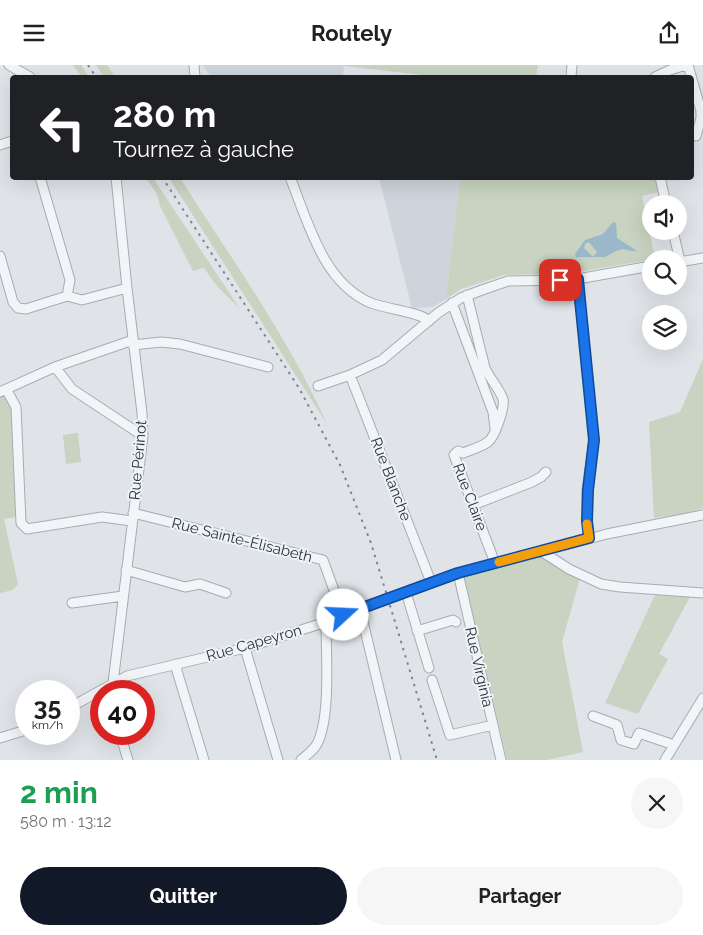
<!DOCTYPE html>
<html lang="fr">
<meta charset="utf-8">
<style>
:root{--surface:#fff;--page:#f6f6f6;--text:#202124;--muted:#757577;--accent:#111827}
body{margin:0;font-family:Raleway,sans-serif;background:var(--page);color:var(--text);height:100vh;display:flex;flex-direction:column;font-size:19px;white-space:nowrap}
*{box-sizing:border-box;margin:0}
p{font-size:16px;color:var(--muted)}
.icon{flex:none;width:28px;height:28px;fill:none;stroke:currentColor;stroke-width:2;stroke-linecap:round;stroke-linejoin:round}
.map{position:relative;height:695px;overflow:hidden}
.details{display:flex;flex-direction:column;background:var(--surface);flex:1}
.details>*{flex:none}
.hud{position:absolute;left:10px;top:10px;width:684px;height:105px;border-radius:5px;box-shadow:0 5px 20px #0002;background:#202124;color:#fff;overflow:hidden}
.controls{position:absolute;left:642px;top:130px;display:grid;gap:10px}
.controls a{display:grid;place-items:center;width:45px;height:45px;border-radius:50%;background:var(--surface);box-shadow:0 5px 20px #0002;font-size:25px}
.speed{position:absolute;left:15px;top:615px;display:flex;gap:10px;font-size:25px;font-weight:700;text-align:center}
.speed>*{display:grid;place-content:center;width:65px;height:65px;border-radius:50%;background:var(--surface);box-shadow:0 5px 20px #0002;line-height:1}
.speed small{font-size:12px;font-weight:400}
.speed .limit{border:8px solid #d22;background:#fff;color:#111}
.pin{position:absolute;display:grid;place-items:center;width:42px;height:42px;color:#fff;margin:-21px;border-radius:10px;box-shadow:0 2px 8px #0006}
.me{position:absolute;width:55px;margin:-28px;rotate:70deg;stroke-linejoin:round;filter:drop-shadow(0 0 4px #0008)}
.turn{display:flex;align-items:center;gap:18px;height:105px;padding:0 20px;font-size:22px}
.turn .icon{width:65px;height:65px;stroke-width:2.5}
.turn b{display:block;font-size:35px;line-height:42px}
.round{display:grid;place-items:center;flex:none;width:52px;height:52px;border-radius:26px;background:var(--page)}
.summary{display:flex;align-items:center;justify-content:space-between;height:85px;padding:0 20px}
h1{font-size:30px;font-weight:700;line-height:38px;color:#1e9e55}
.button{display:flex;gap:10px;margin-top:auto;padding:10px 20px}
.button a{flex:1;height:58px;border-radius:30px;background:var(--accent);color:#fff;font-size:20px;font-weight:700;line-height:58px;text-align:center}
.button a+a{background:var(--page);color:var(--text)}
header{display:flex;justify-content:space-between;align-items:center;height:65px;padding:0 20px;background:var(--surface);font-size:22px;font-weight:700}
.map>svg:first-child{display:block}
.built{fill:#ced4db}
.green{fill:#c8d3c1}
.water{fill:#9ab8c9;fill-rule:evenodd}
.lines{fill:none;stroke-linecap:round;stroke-linejoin:round}
.minor-casing{stroke:#a5acb3;stroke-width:11}
.minor{stroke:#f2f5f7;stroke-width:9}
.rail{stroke:#798692;stroke-width:2;stroke-dasharray:2.5 5;stroke-linecap:butt}
.route-casing{stroke:#114b97;stroke-width:12}
.route{stroke:#1a73e8;stroke-width:9}
.slow{stroke:#f59e0b;stroke-width:9}
.labels{text-anchor:middle;dominant-baseline:central;stroke-width:4;stroke-linejoin:round;paint-order:stroke}
.street-label{font-size:15px;fill:#283440;stroke:#eff3f6}
</style>
<header><svg class="icon" aria-label="menu" viewBox="0 0 24 24"><path d="M4 6h16M4 12h16M4 18h16"/></svg>Routely<svg class="icon" aria-label="share" viewBox="0 0 24 24"><path d="M12 15V3M7 8l5-5 5 5M5 13v7h14v-7"/></svg></header>
<div class="map">
<svg width="703" height="695" viewBox="0 0 703 695">
<rect width="100%" height="100%" fill="#e0e4e9"/>
<path class="built" d="M203,0H344L343,12H211Z
M379,113H460L446,234L432,242L412,243Z"/>
<path class="green" d="M73,0H81L89,12H82Z
M96,0H107L115,12H104Z
M344,0H538L536,12H441L344,1Z
M146,113H153L240,244L216,220L204,203L193,206L160,141L157,129Z
M169,113H180C231,193 288,272 327,359Z
M460,113H656L660,127L642,131L655,194L572,208L504,210L461,224L446,234Z
M703,294V443L697,445L698,447L654,453L649,357L680,347Z
M2,329L6,331L13,343L17,452L4,454L18,519L13,525L0,528V330Z
M78,368L81,397L66,399L63,370Z
M540,491L580,513L562,577L583,687L547,695H507L464,511Z
M655,530L690,532L659,589L668,594L638,649L605,638Z"/>
<path class="water" d="M613,157L616,158L617,173L637,186H631L623,184L616,186L605,192H576L575,189L585,175L603,169ZM589,177L597,187L594,191L591,190L584,183L585,179Z"/>
<g class="lines">
<defs>
<path id="minor" d="M9,0L30,12
M194,0L195,12
M688,0L701,46V53L696,71
M571,12L572,0
M655,12L670,5L686,0
M0,80L12,76
M40,112L70,215L67,231
M290,112C308,157 323,218 371,238C386,244 420,247 429,256
M660,112L666,139
M673,166L680,196
M0,191L13,237L18,243L26,244L67,231L82,235L127,223
M679,197L703,193
M578,214L594,375L587,425V456L589,473
M467,230L485,303C490,314 499,323 503,334C505,342 495,372 488,377C481,382 471,385 463,388L458,386L454,390L495,498
M452,238L493,347L495,363
M133,280L161,277L180,279L268,302
M55,302L72,324L143,371
M350,310L431,517
M318,321L350,310L382,295L438,248L461,233L482,225L508,216L572,215L651,201
M6,324L16,342L21,458L27,464L102,452L132,456
M0,327L55,302L133,275
M473,440L532,417L541,412L546,407
M133,448L323,495L343,550
M541,486L569,504L601,519L620,522L703,528
M126,505L185,522L200,519L226,528
M458,508L501,695
M408,534L429,603
M72,538L123,531
M360,544L396,695
M417,566L453,555L456,557
M245,583L278,695
M176,599L177,606L204,695
M432,615L450,670L493,660
M113,618L143,371L142,348L127,223L116,112
M69,643L127,611L245,583L326,557L458,508L607,469L703,450
M593,651L617,660L621,675L634,679L639,668L674,680
M120,669L128,695
M0,673L26,665
M301,695C307,690 313,686 317,679C331,652 326,588 326,557
M665,695L703,633"/>
</defs>
<use href="#minor" class="minor-casing"/>
<use href="#minor" class="minor"/>
<path class="rail" d="M88,0L96,12
M162,112L299,323L340,400L371,478L437,695"/>
</g>
<g class="lines">
<defs>
<path id="route" d="M343,550L458,508L589,473L587,456L588,425L594,375L579,225L578,214L560,215"/>
</defs>
<use href="#route" class="route-casing"/>
<use href="#route" class="route"/>
<path class="slow" d="M499,497L589,473L587,459"/>
</g>
<g class="labels">
<g class="street-label">
<text transform="translate(138 395) rotate(-85)">Rue Périnot</text>
<text transform="translate(391 414) rotate(69)">Rue Blanche</text>
<text transform="translate(470 432) rotate(69)">Rue Claire</text>
<text transform="translate(242 475) rotate(14)">Rue Sainte-Élisabeth</text>
<text transform="translate(254 578) rotate(-16)">Rue Capeyron</text>
<text transform="translate(479 602) rotate(77)">Rue Virginia</text>
</g>
</g>
</svg>
<div class="controls">
<a><svg class="icon" aria-label="sound" viewBox="0 0 24 24"><path d="M4 9h4l5-4v14l-5-4H4zM17 9q2 3 0 6"/></svg></a>
<a><svg class="icon" aria-label="search" viewBox="0 0 24 24"><circle cx="10" cy="10" r="6"/><path d="M15 15l6 6"/></svg></a>
<a><svg class="icon" aria-label="layers" viewBox="0 0 24 24"><path d="M12 4l9 5-9 5-9-5zM3 14l9 5 9-5"/></svg></a>
</div>
<div class="speed"><div>35<small>km/h</small></div><div class="limit">40</div></div>
<div class="pin" style="left:560px;top:215px;background:#d93025"><svg class="icon" aria-label="arrive" viewBox="0 0 24 24"><path d="M6 21V4h12l-3 4 3 4H6"/></svg></div>
<svg class="me" style="left:343px;top:550px" viewBox="-20 -20 40 40"><circle r="19" fill="#fff"/><path d="M0-13L10 11 0 6-10 11z" fill="#1a73e8"/></svg>
<div class="hud">
<div class="turn"><svg class="icon" aria-label="left" viewBox="0 0 24 24"><path d="M17 20v-9H6M10 6l-5 5 5 5"/></svg><div><b>280 m</b>Tournez à gauche</div></div>
</div>
</div>
<section class="details">
<div class="summary"><div><h1>2 min</h1><p>580 m · 13:12</p></div><a class="round"><svg class="icon" aria-label="close" viewBox="0 0 24 24"><path d="M6 6l12 12M18 6L6 18"/></svg></a></div>
<div class="button"><a>Quitter</a><a>Partager</a></div>
</section>
